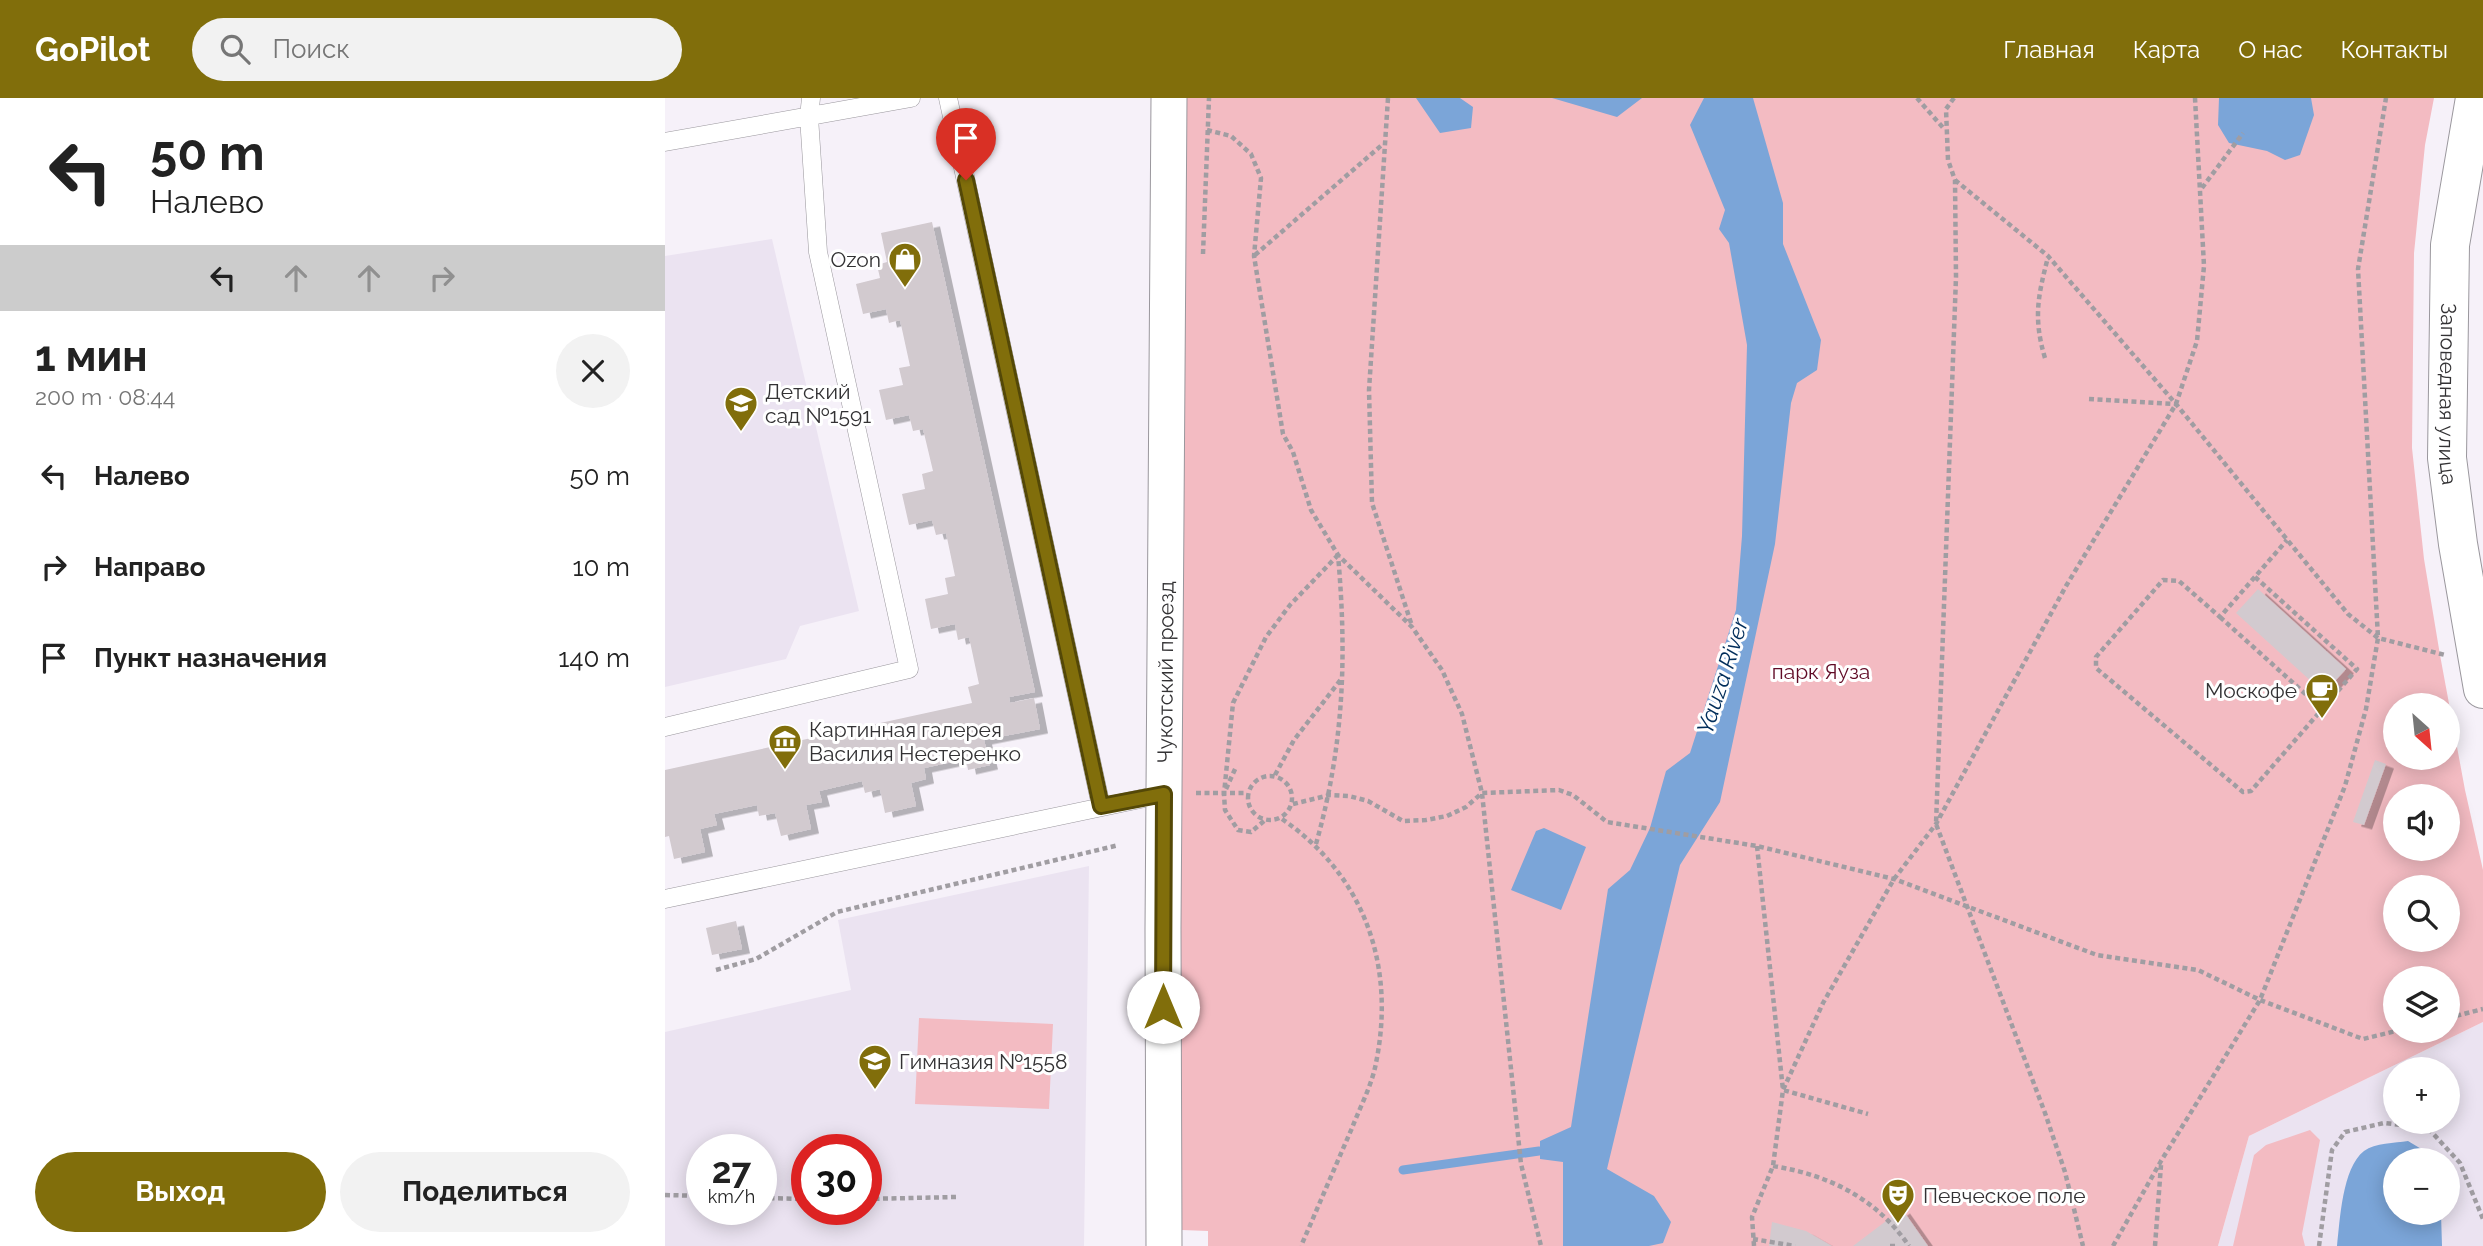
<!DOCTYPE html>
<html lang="ru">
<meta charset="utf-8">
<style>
:root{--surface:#fff;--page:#f2f2f2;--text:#222;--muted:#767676;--accent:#816e0b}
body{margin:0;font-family:Raleway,sans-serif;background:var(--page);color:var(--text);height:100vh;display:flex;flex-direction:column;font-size:26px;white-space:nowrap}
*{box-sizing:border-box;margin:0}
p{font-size:23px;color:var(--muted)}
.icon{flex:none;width:38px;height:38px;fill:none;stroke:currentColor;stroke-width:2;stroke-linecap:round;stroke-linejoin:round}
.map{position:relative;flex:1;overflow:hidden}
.side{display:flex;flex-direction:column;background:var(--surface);width:665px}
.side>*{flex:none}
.guide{background:#fff;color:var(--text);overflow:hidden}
.needle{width:46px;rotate:153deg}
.fabs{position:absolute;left:1718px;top:595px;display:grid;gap:14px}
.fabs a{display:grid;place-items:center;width:77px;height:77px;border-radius:50%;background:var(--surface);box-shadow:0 4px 18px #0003;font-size:35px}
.speed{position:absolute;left:21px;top:1036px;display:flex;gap:14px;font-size:35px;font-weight:700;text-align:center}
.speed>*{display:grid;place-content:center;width:91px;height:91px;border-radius:50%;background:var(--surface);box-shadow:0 4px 18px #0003;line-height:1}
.speed small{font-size:18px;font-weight:400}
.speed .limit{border:10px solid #d22;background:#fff;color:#111}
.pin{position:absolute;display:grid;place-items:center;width:60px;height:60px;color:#fff;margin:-72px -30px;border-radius:50% 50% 50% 0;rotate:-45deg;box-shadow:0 0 7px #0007}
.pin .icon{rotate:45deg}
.me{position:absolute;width:77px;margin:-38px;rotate:0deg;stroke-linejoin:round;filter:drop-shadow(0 0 5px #0008)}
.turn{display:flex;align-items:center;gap:24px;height:147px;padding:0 35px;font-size:32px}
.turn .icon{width:91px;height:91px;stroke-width:2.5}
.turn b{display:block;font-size:49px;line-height:60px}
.lanes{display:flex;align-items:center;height:66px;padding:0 35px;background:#0003;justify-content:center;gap:35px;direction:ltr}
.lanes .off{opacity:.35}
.round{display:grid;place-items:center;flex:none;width:74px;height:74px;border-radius:37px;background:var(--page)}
.summary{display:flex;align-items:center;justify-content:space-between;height:119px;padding:0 35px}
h1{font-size:42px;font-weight:700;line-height:52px}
.action{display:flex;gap:14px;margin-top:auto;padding:14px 35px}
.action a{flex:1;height:80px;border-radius:42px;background:var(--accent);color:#fff;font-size:28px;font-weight:700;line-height:80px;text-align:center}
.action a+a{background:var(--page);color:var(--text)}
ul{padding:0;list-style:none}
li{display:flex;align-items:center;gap:21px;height:91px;padding:0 35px}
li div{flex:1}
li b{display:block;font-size:26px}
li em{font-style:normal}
header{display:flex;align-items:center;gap:42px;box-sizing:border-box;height:98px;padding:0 35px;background:var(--accent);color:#fff}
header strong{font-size:33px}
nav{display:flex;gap:38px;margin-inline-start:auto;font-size:24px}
.search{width:490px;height:63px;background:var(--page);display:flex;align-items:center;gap:18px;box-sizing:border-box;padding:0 24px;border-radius:38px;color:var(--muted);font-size:26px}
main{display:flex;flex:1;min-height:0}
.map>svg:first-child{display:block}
.built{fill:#ebe3f1;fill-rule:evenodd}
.green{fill:#f3bbc2;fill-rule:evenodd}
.water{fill:#7ba5d8}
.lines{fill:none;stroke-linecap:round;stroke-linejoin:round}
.stream{stroke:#7ba5d8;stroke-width:9}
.building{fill:#d2cacf;filter:url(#shadow)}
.lane-casing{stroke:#9a979d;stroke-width:19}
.street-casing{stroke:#9a979d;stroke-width:37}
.secondary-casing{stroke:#9a979d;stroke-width:40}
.path{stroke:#a09da2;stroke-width:4.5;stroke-dasharray:5 3.5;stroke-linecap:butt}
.lane{stroke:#fff;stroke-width:18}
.street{stroke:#fff;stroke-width:35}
.secondary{stroke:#fff;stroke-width:38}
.route-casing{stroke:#544807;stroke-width:18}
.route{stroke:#816e0b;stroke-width:12}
.labels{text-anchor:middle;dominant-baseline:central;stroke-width:6;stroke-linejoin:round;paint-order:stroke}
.poi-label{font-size:21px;fill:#333234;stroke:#fff;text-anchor:start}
.street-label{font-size:21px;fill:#333234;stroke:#fff}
.park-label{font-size:21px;fill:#600a25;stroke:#fff}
.water-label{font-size:23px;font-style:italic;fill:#002d5a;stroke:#fff}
</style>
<header>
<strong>GoPilot</strong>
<div class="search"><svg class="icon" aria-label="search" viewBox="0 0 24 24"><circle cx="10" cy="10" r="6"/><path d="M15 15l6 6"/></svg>Поиск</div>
<nav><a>Главная</a><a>Карта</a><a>О нас</a><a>Контакты</a></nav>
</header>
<main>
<section class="side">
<div class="guide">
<div class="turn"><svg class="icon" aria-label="left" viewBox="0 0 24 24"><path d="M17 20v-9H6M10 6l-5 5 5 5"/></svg><div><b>50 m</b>Налево</div></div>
<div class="lanes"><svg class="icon" aria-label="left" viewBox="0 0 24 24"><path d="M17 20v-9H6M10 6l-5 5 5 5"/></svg><svg class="icon off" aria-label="ahead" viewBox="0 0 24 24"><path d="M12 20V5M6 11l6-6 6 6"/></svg><svg class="icon off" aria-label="ahead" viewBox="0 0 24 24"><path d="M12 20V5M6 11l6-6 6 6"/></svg><svg class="icon off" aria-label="right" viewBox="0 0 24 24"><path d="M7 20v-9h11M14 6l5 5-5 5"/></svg></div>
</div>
<div class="summary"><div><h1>1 мин</h1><p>200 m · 08:44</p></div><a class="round"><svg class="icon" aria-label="close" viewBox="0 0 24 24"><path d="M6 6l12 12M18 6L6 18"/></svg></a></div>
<ul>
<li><svg class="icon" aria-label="left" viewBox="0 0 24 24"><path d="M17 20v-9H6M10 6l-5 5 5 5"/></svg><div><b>Налево</b></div><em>50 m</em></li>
<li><svg class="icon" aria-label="right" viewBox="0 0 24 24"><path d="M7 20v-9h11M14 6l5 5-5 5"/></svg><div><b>Направо</b></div><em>10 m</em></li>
<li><svg class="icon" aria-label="arrive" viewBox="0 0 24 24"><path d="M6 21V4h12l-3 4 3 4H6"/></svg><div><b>Пункт назначения</b></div><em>140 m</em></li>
</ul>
<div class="action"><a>Выход</a><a>Поделиться</a></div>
</section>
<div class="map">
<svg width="1818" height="1148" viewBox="0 0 1818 1148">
<defs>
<filter id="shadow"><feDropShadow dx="8" dy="4.5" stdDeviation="0" flood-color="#0004"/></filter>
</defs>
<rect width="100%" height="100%" fill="#f6f1f9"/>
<path class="built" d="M107,141L194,513L135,528L121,561L0,589V158Z
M424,768L419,1148H0V934L186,892L173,822ZM37,1052H96V1111H37ZM142,1052H201V1111H142Z
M1818,924V1148H1553L1584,1038ZM1731,971H1783V1024H1731ZM1731,1062H1783V1115H1731Z"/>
<path class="green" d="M521,0H1769L1760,47L1749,155L1747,350L1759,461L1775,557L1800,692L1818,772V924L1584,1038L1553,1148H543V1133L517,1132L513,695ZM1731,607H1783V660H1731ZM1731,698H1783V751H1731ZM1731,789H1783V842H1731ZM1731,880H1783V933H1731Z
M254,920L388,926L384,1011L250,1006Z
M1645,1032L1655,1042L1637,1136L1640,1148H1568L1589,1057L1601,1047Z"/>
<path class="water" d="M751,0H795L808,9L806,30L775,35Z
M887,0H977L952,19Z
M1039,0H1088L1118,105V146L1156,242L1152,272L1132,285L1126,305L1110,446L1055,704L1015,767L942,1071L989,1098L1006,1124L998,1145L984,1148H898V1064L875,1061V1043L906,1029L943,791L965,772L985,730L1001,673L1025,655L1071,512L1077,438L1082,247L1064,145L1054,131L1060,112L1025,27Z
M1554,0H1646L1649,17L1635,57L1620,62L1602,53L1564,45L1553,27Z
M879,730L921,749L896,812L846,792L871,733Z
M1743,1043L1768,1058L1769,1062H1731V1115H1776L1777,1148H1672C1675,1123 1677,1070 1699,1053C1710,1045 1730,1045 1743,1043Z"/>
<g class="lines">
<path class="stream" d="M738,1072L874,1053"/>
</g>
<path class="building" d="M267,124L370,594L344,599L345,605L369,600L375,631L319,642L325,667L303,672L301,661L259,670L261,681L246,685L251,708L220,715L215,691L200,695L197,683L154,693L157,704L141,707L146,731L116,738L110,715L94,718L92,707L49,716L52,727L35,731L40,754L9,761L4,738L0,739V672L307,605L303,589L314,586L304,539L293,542L290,526L266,531L260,501L283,496L280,480L290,478L281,435L271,437L267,422L244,427L237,396L260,391L257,376L268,373L258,331L248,333L244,317L221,322L214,292L238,287L234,270L245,268L235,222L224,225L221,211L198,216L191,186L215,180L212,167L222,164L216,135Z
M1593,491L1681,571L1659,595L1571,515Z
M1710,662L1721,666L1699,727L1688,724Z
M71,823L77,851L47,857L41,830Z
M1237,1111L1263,1148H1188Z
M1107,1124L1141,1133L1167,1148H1104Z"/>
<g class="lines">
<defs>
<path id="lane" d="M283,0L436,708
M0,44L246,0
M0,629L244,571L153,154L144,19L146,0
M0,801L499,696"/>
<g id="street">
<path id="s1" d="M499,1148L498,831L504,0"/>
</g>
<g id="secondary">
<path id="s2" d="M1810,0L1785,147L1782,360L1793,446L1818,591"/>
</g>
</defs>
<use href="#lane" class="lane-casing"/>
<use href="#street" class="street-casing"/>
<use href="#secondary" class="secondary-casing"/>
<path class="path" d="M723,0L704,292L707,405L747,528
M1252,0L1280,32
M1289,0L1281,11L1283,62L1290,82L1291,179L1271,726L1380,1015L1400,1074L1418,1148
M542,32L566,38L586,56L596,80L589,158L618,336L628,354L646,412L673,457L747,529L777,572L797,616L817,695L856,1066L876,1148
M1290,82L1383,158L1511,306L1683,516L1713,540L1780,557
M1537,90L1578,35
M538,156L544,0
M590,157L718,46
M1380,260C1368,220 1373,198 1383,159
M1424,301L1510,306
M1590,479L1692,571L1586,693L1578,694L1431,570V559L1498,482L1514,483L1555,519L1622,442
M1555,519L1656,610
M610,677L629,642L677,580
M583 700a22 22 0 1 1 44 0a22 22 0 1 1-44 0Z
M561,691L571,669
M531,695H582
M628,706L665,697L684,698L703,703L738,723L761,722L782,718L801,709L817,695L894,692L908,697L942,724L1092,748L1229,781L1432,857L1533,872L1595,902L1698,941L1731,933
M617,721C699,777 731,867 711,965C707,987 695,1009 687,1030C670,1069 653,1109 636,1148
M599,723L586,734L573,732L560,712L559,696L568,605L601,539L625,507L673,457
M651,746C679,647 682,559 673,457
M1092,748L1118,992L1203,1016
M51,872L91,861L172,814L454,747
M1783,920L1818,911
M1108,1068C1164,1077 1211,1100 1244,1148
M0,1097L37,1098
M96,1100L142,1101
M201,1101L291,1099
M1088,1141L1130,1148
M1089,1148L1087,1119L1108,1068L1118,992L1158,905L1229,781L1271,726L1401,488L1511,306L1532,243L1539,168L1530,0
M1225,1148H1230
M1448,1148L1496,1063L1595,902L1680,688L1701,611L1713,540L1693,171L1721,0
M1490,1148L1496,1067
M1654,1148L1667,1052L1680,1034L1719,1025L1763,1030L1795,1065L1818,1121"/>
<use href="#lane" class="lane"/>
<use href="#street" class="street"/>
<use href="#secondary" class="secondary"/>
</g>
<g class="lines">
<defs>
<path id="route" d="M301,82L436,708L499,696L498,909"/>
</defs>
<use href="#route" class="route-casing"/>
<use href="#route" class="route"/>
</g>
<defs>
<symbol id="shop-pin" viewBox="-11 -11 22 30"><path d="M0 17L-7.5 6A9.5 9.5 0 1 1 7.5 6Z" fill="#816e0b" stroke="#fff"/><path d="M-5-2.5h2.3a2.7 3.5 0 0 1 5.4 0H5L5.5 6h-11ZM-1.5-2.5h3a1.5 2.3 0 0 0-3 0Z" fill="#fff"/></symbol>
<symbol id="school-pin" viewBox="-11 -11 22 30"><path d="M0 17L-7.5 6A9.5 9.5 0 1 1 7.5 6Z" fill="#816e0b" stroke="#fff"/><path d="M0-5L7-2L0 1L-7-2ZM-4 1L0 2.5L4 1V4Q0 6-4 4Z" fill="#fff"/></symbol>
<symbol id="cafe-pin" viewBox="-11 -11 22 30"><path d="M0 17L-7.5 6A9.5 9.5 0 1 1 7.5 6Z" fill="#816e0b" stroke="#fff"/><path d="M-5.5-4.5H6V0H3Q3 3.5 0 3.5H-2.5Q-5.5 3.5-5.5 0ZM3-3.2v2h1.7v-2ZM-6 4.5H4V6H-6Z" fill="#fff"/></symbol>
<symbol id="museum-pin" viewBox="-11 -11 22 30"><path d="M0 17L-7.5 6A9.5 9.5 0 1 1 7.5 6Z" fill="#816e0b" stroke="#fff"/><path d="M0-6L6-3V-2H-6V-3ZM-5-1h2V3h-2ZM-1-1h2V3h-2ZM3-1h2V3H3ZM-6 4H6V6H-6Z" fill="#fff"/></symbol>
<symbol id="theatre-pin" viewBox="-11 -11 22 30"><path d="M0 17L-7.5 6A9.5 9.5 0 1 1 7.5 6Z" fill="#816e0b" stroke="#fff"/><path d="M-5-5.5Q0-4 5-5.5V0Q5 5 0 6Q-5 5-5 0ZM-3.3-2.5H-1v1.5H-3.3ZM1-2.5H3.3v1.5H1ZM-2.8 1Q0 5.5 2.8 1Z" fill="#fff"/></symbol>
</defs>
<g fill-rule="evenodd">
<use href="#shop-pin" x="221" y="142" width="38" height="52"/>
<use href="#school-pin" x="57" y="286" width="38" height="52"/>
<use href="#cafe-pin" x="1638" y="573" width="38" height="52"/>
<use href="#museum-pin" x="101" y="624" width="38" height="52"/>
<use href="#school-pin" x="191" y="944" width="38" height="52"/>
<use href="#theatre-pin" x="1214" y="1078" width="38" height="52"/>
</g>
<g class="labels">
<g class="poi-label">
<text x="216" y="161" text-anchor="end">Ozon</text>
<text x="100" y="293">Детский<tspan x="100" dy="24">сад №1591</tspan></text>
<text x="1632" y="592" text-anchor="end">Москофе</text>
<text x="144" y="631">Картинная галерея<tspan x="144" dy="24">Василия Нестеренко</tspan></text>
<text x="234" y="963">Гимназия №1558</text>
<text x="1258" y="1097">Певческое поле</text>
</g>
<g class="street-label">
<text stroke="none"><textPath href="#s2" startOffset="298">Заповедная улица</textPath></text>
<text stroke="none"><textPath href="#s1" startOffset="574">Чукотский проезд</textPath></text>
</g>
<g class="park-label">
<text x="1156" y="573">парк Яуза</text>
</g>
<g class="water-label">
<text transform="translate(1057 578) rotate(-72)">Yauza River</text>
</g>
</g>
</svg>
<div class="fabs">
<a><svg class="needle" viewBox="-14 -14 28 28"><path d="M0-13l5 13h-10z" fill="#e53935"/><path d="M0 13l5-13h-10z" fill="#767676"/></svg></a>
<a><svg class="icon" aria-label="sound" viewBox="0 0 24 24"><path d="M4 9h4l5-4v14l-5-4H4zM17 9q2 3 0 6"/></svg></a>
<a><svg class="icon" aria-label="search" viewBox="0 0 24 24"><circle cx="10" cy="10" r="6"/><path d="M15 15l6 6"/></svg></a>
<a><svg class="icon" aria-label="layers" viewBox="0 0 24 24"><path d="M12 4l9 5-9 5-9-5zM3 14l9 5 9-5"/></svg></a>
<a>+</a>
<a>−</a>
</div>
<div class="speed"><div>27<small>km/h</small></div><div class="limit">30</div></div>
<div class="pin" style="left:301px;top:82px;background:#d93025"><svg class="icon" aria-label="arrive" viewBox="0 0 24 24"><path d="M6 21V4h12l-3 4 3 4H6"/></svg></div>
<svg class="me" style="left:498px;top:909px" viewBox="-20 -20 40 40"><circle r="19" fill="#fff"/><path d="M0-13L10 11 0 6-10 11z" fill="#816e0b"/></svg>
</div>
</main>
